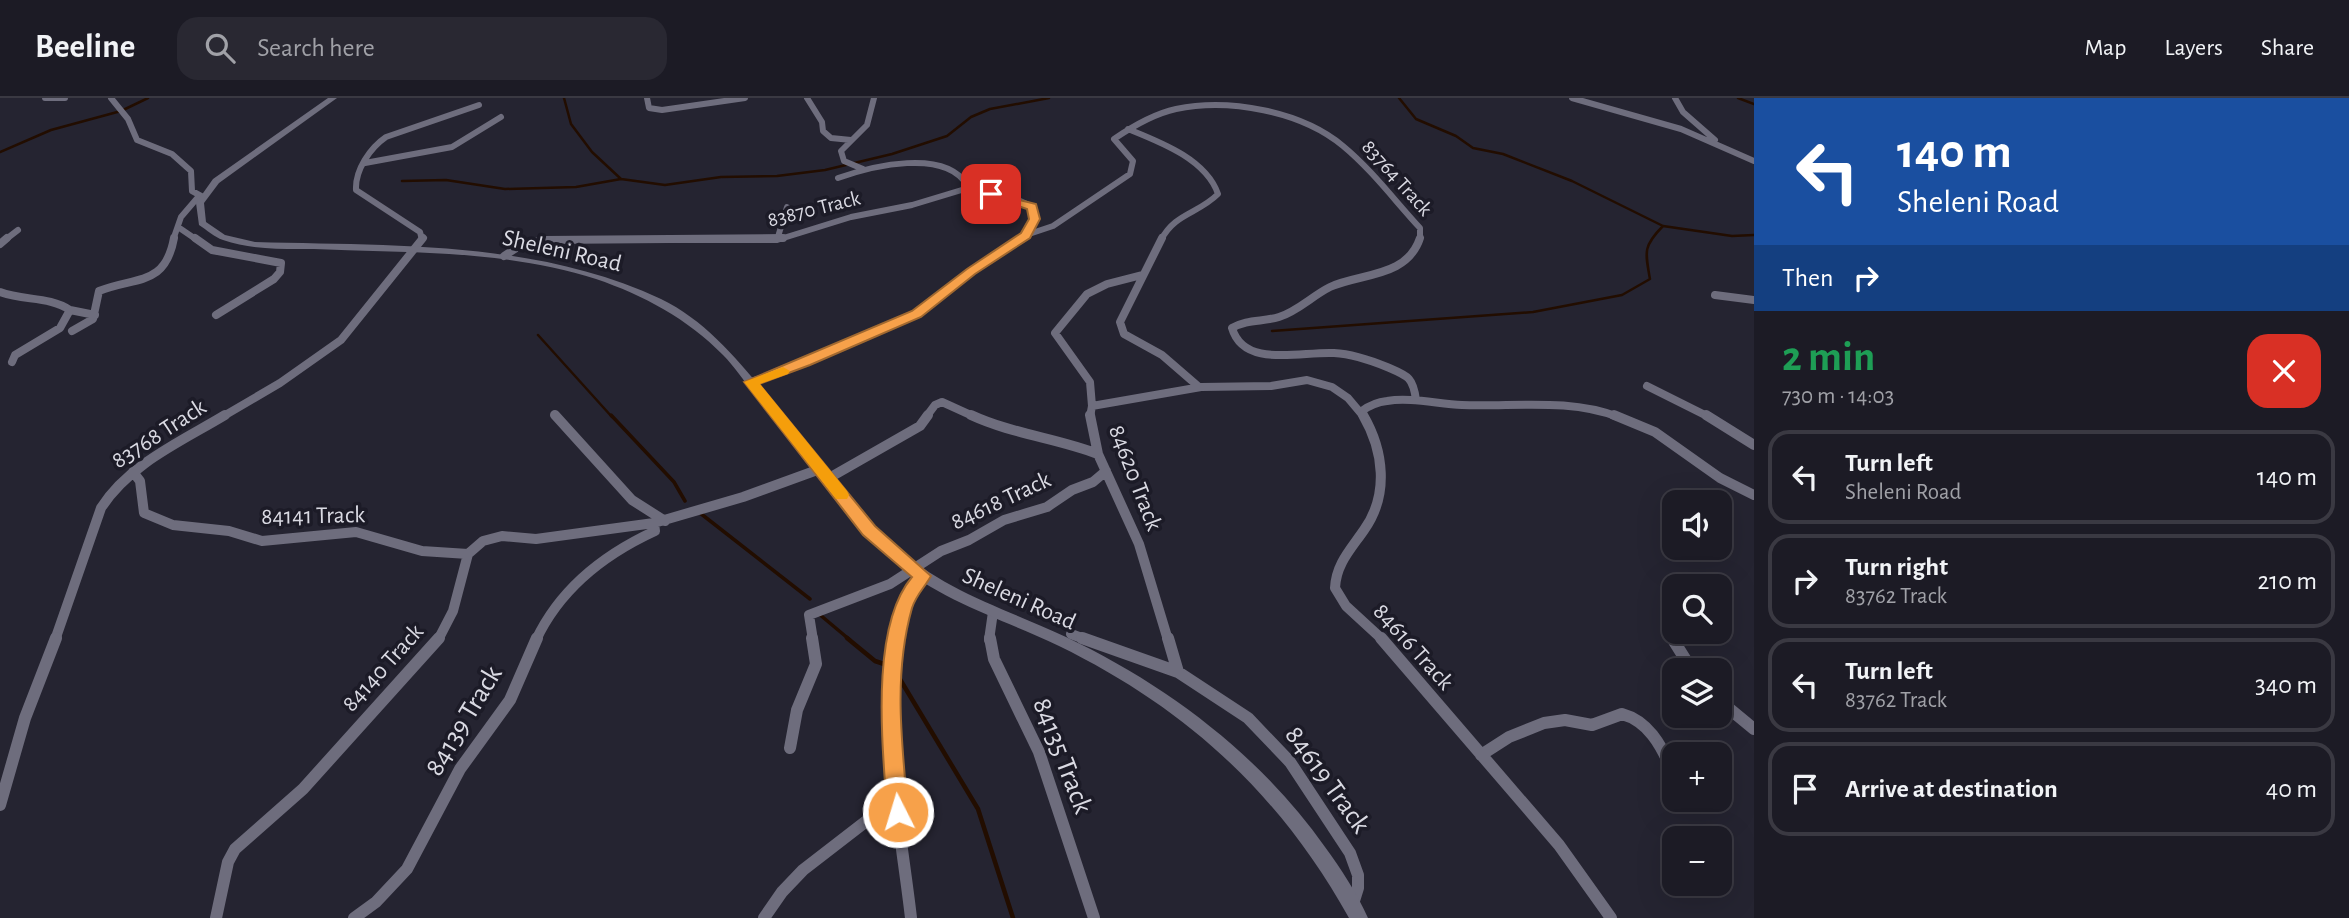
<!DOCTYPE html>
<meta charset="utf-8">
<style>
:root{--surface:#1c1b25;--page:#292832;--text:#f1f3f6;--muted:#a0a1a7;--line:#3a3942}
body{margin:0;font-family:"Alegreya Sans",sans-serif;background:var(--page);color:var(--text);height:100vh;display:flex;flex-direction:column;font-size:26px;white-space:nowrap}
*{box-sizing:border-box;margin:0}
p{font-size:23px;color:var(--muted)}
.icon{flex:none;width:38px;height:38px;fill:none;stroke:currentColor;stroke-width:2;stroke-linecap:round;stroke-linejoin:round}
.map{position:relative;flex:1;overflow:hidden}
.drawer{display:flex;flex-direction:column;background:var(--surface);width:595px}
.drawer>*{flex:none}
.hud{background:#1a4fa0;color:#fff;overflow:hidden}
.fabs{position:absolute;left:1662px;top:392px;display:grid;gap:14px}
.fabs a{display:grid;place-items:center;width:70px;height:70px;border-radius:14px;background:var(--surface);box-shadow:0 7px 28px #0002,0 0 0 2px var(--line);font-size:35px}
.pin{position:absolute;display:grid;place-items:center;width:60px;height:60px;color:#fff;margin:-30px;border-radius:14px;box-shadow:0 4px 10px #0006}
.me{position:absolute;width:77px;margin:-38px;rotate:355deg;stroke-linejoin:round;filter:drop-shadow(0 0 5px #0008)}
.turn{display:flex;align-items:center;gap:24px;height:147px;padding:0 28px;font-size:32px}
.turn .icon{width:91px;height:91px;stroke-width:2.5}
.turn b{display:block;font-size:49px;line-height:60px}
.then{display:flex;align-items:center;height:66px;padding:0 28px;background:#0003;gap:14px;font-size:26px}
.round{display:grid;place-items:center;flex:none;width:74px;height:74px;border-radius:21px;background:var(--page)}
.headline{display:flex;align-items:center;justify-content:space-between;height:119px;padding:0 28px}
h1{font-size:42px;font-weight:700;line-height:52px;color:#1e9e55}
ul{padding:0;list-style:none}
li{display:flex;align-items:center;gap:21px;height:94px;margin:0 14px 10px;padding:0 14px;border:4px solid var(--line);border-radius:21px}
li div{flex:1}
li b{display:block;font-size:26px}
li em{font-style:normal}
header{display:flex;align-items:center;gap:42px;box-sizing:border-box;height:98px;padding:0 35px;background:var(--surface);border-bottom:2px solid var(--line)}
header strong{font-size:33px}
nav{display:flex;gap:38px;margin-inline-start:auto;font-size:24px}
.search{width:490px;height:63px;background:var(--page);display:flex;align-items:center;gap:18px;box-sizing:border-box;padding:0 24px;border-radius:21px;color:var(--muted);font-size:26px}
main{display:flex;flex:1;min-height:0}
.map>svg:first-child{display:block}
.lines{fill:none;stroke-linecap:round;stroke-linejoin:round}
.stream-far2{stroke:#220d00;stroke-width:2.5}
.stream-far1{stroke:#220d00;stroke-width:3.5}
.stream{stroke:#220d00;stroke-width:4.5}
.minor-far3{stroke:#6e6d7d;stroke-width:6}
.minor-far2{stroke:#6e6d7d;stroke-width:8}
.minor-far1{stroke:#6e6d7d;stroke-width:10}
.minor{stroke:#6e6d7d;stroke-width:12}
.tertiary{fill:#6e6d7d;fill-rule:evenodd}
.route{fill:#f7a14a;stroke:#a16930;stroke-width:2}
.slow{fill:#f59e0b}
.labels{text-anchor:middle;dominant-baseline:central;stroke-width:7;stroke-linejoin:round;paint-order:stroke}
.far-street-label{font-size:21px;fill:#dadae3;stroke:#1c1b27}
.street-label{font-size:24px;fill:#dadae3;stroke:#1c1b27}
.near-street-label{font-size:28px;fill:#dadae3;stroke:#1c1b27}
</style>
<header>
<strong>Beeline</strong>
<div class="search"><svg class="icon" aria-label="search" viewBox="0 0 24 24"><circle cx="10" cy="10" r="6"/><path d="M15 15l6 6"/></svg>Search here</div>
<nav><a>Map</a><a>Layers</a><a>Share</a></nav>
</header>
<main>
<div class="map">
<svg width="1754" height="820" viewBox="0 0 1754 820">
<rect width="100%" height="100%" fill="#252431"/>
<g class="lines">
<path class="stream-far2" d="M564,0L571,26L592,54L621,81L665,87L721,79L777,78L825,72L892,56L947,38L971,19L990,11L1049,0
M1399,0L1416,21L1456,38L1473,50L1503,56L1572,83L1663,128L1732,138L1754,137
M1738,0L1754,6
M0,54L51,32L121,13L148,0
M402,83L446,82L505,91L576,89L621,81
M1272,233L1533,214L1622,197L1650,181C1645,154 1643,148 1663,128
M538,237L612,319"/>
<path class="stream-far1" d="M611,317L674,384L685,403
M700,415L810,501
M819,516L850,542"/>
<path class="stream" d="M847,540L875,563L890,568
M895,573L978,711L1013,820"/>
<path class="minor-far3" d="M45,0H65
M111,0L128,21L137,42L172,56L191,73L192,93L203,99
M647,0L649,10L662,12L745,0
M807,0L822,24L823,33L831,40L851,42
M1572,0L1681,31L1754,63
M1675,0L1683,14L1715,42
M1128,31C1160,44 1206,61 1218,96C1198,116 1175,115 1161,142
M365,65L452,49L501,19
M863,71L844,63L841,53L867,27L874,0
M965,91L1018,102L1033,109C1034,123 1031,134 1018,142
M178,129L197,142
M1026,137L1053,128L1130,76L1133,63L1114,41C1133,28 1153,16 1176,11C1229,0 1301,13 1343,48C1372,72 1395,103 1420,130V142
M5,142L18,132
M173,142L181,119L199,98
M422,142L420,134L356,92C355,72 370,50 386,39L479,7
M544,142H777L851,119L912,107L965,91L967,87C945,50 872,68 838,80
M777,142L787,109"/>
<path class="minor-far2" d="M195,140L212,152L281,165L280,174L274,181L216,217
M1162,140L1120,224L1124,236L1162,257L1199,289
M0,146L7,140
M504,158L521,147L544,142L783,140
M0,194C23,203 49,198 70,212L60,230L15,257L12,264
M1715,197L1754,202
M70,212L95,217
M72,233L93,221L99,193C136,178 165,189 174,140
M751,284L784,273L916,216L971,173L1021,140
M1647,288L1709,319
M1416,302C1413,279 1408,278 1387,269C1370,262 1352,256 1334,255C1301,253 1244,271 1232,230C1247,221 1263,224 1279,219C1298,213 1312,198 1330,189C1360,175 1407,180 1420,140
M1092,308L1090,284L1055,235L1087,196L1107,186L1142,177
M1362,313C1370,307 1377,304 1387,303C1410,299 1438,306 1462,307C1513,309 1570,300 1618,319
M555,317L557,319
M222,319L280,285L341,242L423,140
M926,319L935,307L942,304L975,319
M1090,319L1092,308L1201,289L1271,288L1307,282L1332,289L1348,300L1364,319"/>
<path class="minor-far1" d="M555,317L632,402L665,423
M971,317C1012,336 1057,340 1098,356
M1090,317L1098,356L1139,446L1168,542
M1363,317C1384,353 1389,397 1364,432C1351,451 1336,466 1335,490L1346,508L1383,542
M1614,317L1655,334L1720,380L1754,397
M1706,317L1754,347
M133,374L140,383L144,415L173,427L229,433L262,443L356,434L422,453L468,456
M829,380L920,328L928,317
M1665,529L1673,542
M1071,536L1087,542
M55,542L101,410C129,366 182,343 225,317
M438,542L453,513L468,456L483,443L502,438L536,441L654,425L743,399L820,371
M536,542C560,491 605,456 655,433L654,425
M813,542L809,517L890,486L941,453L969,442L1004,422L1047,409L1072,392L1093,384L1106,373
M896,542L905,510L923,478
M989,542L993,514"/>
<path class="minor" d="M897,540C877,618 902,739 911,820
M990,540L994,561L1039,654L1094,820
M1082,540L1178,574L1248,620L1290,664L1350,755L1358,777V790L1353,806
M1168,540L1178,574
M1381,540L1559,747L1611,820
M1672,540L1692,572
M1720,603L1754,631
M790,650L797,612L816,566L812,540
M1481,657L1509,639L1544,625L1565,622L1592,627L1622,616C1648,623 1661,647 1671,670
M0,707L25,620L56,540
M216,820L228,764L235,751L303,691L439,540
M354,820L376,804L407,771L460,671L510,602L537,540
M764,820L782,794L803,772L869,721L881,708L895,682"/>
<path class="tertiary" d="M328,0H337L219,85L204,105L206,124L225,137L255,144C392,148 534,142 661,201C703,221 734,258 763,292C787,323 812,353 836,383C854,405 870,427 891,445C945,494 1002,509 1066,539C1167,587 1260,657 1325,749C1341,771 1357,795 1368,820H1349C1280,696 1186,610 1059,548C1003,521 943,504 895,464C868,440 847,413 824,385C801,355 777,325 754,296C744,283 734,268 723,257C688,221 643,197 596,181C549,166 498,159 449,156C404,153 359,153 314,151C283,151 252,152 223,142C214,139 207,132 199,127L196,105L213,81Z"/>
</g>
<path class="route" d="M987,94L1036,106L1040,121L1030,140L975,176L921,219L810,267L759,286L875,428L931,478C925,489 916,497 912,510C893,577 902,646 908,714L905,721L898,723L891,721L887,714C883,650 869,530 912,479L863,437L744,284L912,213L967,171L1021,135L1029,121L1027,111L987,98Z"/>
<path class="slow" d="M783,269L790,273L788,276L760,286L847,393L849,397L847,401H836L744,284Z"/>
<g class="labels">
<g class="far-street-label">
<text transform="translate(1397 80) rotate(48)">83764 Track</text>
<text transform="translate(814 111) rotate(-14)">83870 Track</text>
</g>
<g class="street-label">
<text transform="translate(562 153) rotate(13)">Sheleni Road</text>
<text transform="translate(159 336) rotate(-33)">83768 Track</text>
<text transform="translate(1135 380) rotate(69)">84620 Track</text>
<text transform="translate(1001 403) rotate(-25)">84618 Track</text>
<text transform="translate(313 418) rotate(-1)">84141 Track</text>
<text transform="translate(1019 501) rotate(24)">Sheleni Road</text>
<text transform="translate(1413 549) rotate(48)">84616 Track</text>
<text transform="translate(383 570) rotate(-48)">84140 Track</text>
</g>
<g class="near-street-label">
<text transform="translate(464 623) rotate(-59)">84139 Track</text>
<text transform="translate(1062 658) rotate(69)">84135 Track</text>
<text transform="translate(1327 682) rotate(54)">84619 Track</text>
</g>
</g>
</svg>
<div class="fabs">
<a><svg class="icon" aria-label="sound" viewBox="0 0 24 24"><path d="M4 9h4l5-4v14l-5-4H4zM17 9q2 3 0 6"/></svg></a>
<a><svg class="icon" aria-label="search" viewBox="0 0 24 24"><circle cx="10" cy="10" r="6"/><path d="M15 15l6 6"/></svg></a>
<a><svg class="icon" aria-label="layers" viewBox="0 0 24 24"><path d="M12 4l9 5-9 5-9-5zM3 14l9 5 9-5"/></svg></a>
<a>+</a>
<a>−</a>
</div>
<div class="pin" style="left:991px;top:96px;background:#d93025"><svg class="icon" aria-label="arrive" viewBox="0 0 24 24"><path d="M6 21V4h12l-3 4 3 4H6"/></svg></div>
<svg class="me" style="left:898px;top:714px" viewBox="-20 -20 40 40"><circle r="17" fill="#f7a14a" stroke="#fff" stroke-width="3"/><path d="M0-11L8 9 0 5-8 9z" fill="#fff"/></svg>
</div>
<section class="drawer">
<div class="hud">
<div class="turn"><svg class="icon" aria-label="left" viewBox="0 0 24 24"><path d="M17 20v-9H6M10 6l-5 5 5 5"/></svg><div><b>140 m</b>Sheleni Road</div></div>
<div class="then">Then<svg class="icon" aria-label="right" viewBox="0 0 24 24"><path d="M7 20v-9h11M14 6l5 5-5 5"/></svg></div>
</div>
<div class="headline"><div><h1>2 min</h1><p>730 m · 14:03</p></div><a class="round" style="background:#d93025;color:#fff"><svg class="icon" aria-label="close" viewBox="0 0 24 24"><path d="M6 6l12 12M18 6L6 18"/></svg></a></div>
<ul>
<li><svg class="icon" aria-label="left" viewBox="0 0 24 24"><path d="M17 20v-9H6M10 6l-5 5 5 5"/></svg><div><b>Turn left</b><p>Sheleni Road</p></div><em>140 m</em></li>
<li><svg class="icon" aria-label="right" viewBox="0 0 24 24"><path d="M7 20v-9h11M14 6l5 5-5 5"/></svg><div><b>Turn right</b><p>83762 Track</p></div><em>210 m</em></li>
<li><svg class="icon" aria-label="left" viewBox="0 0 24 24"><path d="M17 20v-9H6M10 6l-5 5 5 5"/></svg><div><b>Turn left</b><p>83762 Track</p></div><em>340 m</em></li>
<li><svg class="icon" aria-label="arrive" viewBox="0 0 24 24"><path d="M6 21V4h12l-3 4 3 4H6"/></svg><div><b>Arrive at destination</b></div><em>40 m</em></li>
</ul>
</section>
</main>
